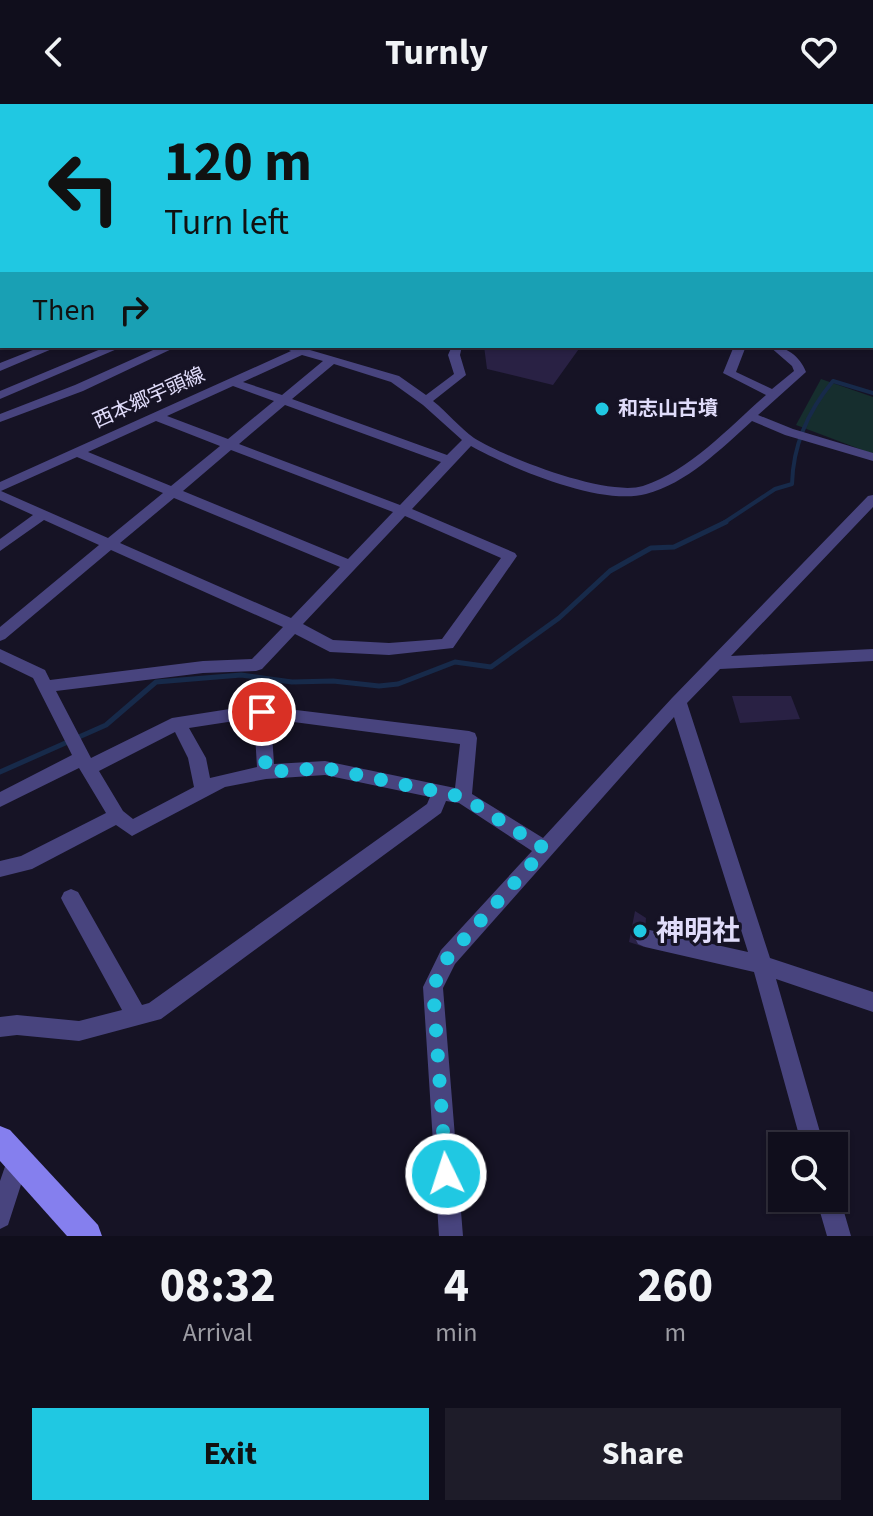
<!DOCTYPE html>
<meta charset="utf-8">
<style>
:root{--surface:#100e1c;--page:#1e1c29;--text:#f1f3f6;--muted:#9c9ca3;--line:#302e3b;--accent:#20c8e2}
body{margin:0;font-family:"Source Sans 3","Noto Sans JP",sans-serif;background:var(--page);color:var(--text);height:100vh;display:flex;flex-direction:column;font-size:30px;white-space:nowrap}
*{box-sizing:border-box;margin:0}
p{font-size:26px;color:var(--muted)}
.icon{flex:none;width:44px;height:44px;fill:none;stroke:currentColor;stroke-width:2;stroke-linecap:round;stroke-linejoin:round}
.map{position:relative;height:1132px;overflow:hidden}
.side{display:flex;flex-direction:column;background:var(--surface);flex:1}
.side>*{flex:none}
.banner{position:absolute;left:0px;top:0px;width:874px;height:244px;box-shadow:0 2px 6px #0004,0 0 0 2px var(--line);background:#20c8e2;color:#111;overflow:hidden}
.fabs{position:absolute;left:768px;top:1028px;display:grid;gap:16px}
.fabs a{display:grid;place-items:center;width:80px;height:80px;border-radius:0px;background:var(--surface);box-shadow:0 2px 6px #0004,0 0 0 2px var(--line);font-size:40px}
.pin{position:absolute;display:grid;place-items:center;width:68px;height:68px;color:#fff;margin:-34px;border:4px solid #fff;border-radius:50%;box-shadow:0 2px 8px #0007}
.me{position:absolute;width:88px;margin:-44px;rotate:356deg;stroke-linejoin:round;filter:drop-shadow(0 0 6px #0008)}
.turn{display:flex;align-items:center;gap:28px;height:168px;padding:0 32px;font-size:36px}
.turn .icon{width:104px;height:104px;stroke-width:2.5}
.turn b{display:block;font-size:56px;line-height:68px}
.then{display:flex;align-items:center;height:76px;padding:0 32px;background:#0003;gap:16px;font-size:30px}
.eta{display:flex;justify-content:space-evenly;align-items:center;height:136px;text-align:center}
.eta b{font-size:48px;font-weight:700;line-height:56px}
.button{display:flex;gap:16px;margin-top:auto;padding:16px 32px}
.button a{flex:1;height:92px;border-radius:0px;background:var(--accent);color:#111;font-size:32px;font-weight:700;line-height:92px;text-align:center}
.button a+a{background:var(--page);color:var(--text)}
header{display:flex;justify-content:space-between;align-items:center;height:104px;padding:0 32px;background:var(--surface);font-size:36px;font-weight:700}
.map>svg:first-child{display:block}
.green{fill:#162e2e}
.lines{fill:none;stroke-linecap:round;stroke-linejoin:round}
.stream-far1{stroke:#172a4a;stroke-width:4}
.stream{stroke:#172a4a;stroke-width:5}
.building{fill:#292144}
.path{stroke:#40aaa7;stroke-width:2;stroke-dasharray:2 4;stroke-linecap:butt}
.street{fill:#48447e;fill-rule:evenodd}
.secondary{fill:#857fee;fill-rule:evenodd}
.rail{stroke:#20c8e2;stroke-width:3;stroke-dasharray:7 6;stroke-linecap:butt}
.route{stroke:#20c8e2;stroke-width:14;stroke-dasharray:0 25.2}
.poi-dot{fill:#20c8e2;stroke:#161325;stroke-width:3}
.labels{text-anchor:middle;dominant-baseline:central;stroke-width:6;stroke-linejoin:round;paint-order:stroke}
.far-street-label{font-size:20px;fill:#e0dcfa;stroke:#161325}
.far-poi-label{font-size:20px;font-weight:bold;fill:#e0dcfa;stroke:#161325;text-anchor:start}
.near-poi-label{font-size:28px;font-weight:bold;fill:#e0dcfa;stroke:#161325;text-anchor:start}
</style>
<header><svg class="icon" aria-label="back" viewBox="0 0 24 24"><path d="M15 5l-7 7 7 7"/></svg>Turnly<svg class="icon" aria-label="heart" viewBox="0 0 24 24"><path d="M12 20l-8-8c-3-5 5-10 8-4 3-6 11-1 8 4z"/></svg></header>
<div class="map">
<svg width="873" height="1132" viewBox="0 0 873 1132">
<rect width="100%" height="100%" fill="#161325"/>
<path class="green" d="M821,275L873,293V350L796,321Z"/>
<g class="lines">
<path class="stream-far1" d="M722,420L775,385L792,380C793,341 808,307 833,277L873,289"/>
<path class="stream" d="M0,668L106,621L156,578L241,571L292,578L333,577L379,582L398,580L455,558L491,563L559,514L610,467L651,444L674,443L726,418"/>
</g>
<path class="building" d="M484,242H581L553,281L487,265Z
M732,592H791L800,615L740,619Z
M635,807L646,814L644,843L629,838Z"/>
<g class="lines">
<path class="path" d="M395,0L404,2
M337,2L341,0
M554,2L557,0"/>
<path class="street" d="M2,7V13L0,14V8Z
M0,27H2V33H0Z
M0,50H2V56H0Z
M2,82V88L0,89V83Z
M0,151H2L0,159Z
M0,169H2V175H0Z
M872,199H873V205H872Z
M0,200H2V206H0Z
M43,242H59L0,267V259Z
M108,242H124L0,295V287Z
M162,242H178L83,287L0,318V310L75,281Z
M280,242L309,243L310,246L399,272L426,291L454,270L448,251L452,242H462L460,251L466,271L433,297C447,308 460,324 474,334C506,354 607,393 643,382C691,366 729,323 766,291L723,269L734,242H746L736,268L772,285L794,267L792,262L769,242C786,242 800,252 806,268L758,311L793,325L873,349V357L785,331L752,317C722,344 686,380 646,390C600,402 511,364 471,342L412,405L515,449L517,452L453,544L389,551L330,548L295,530L262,565L256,567L203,569L56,587L91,654L172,614L255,601L469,627L475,629L477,634L472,690L543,734L672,594L868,392L873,391V403L731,552L873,545V557L720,565L687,599L770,854L873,888V908L776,875L824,1042H802L754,868L645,843L638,840L635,834L638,828L645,825L748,848L674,613L455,860L443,884L463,1132H439L423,883L441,846L532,747L459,699L446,697L441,709L161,915L79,937L17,931L0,933V913L17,911L79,917L122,906L64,800L61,794L64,788L71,785L78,788L142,901L149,899L427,700L430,693L325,671L266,675L225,683L132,732L116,721L32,765L0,773V757L21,752L106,709L79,664L0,703V688L72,651L33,574L0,558V545L45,566L50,576L203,557L252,555L283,523L111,446L5,535L0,537V523L99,441L44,416L0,447V435L33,411L0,396V378L291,247ZM302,251L323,257L282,291L243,278ZM334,260L391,278L423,301L462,336L447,351L292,295ZM233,282L274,297L228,335L167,312ZM285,301L441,358L400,401L239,340ZM156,317L220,342L171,382L88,348ZM231,346L393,408L348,455L183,387ZM77,353L163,389L108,434L1,387ZM174,394L340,463L291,514L120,439ZM405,412L501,454L442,535L389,539L333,536L303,520ZM254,614L257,663L210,674L206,654L189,624ZM271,615L460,640L455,684L325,657L274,660ZM175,628L188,654L194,683L133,715L123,707L99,667Z
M18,1045L26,1048L29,1056L8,1121L0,1125V1077L10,1048Z
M834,1085L840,1094L851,1132H827L816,1094H834Z"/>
<path class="secondary" d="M0,1022L10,1026L98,1121L102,1132H67L0,1057Z"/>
<path class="rail" d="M184,2L187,0"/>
</g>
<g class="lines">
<path class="route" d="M262,608L266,668L325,664L463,693L545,745L448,853L433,883L446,1070"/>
</g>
<g class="poi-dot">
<circle cx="602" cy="305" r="8"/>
<circle cx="640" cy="827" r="8"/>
</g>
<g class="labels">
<g class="far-street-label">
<text transform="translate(149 294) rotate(-24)">西本郷宇頭線</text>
</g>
<g class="far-poi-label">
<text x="618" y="305">和志山古墳</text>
</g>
<g class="near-poi-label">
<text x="656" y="827">神明社</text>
</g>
</g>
</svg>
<div class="fabs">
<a><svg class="icon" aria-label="search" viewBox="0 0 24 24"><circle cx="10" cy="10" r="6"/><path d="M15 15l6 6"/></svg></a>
</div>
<div class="pin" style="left:262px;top:608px;background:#d93025"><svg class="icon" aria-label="arrive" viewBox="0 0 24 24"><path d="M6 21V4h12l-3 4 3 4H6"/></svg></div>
<svg class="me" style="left:446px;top:1070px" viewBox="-20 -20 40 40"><circle r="17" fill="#20c8e2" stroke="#fff" stroke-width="3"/><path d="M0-11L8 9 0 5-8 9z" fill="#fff"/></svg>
<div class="banner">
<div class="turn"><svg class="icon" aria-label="left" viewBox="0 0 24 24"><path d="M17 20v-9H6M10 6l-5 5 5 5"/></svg><div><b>120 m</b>Turn left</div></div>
<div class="then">Then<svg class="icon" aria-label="right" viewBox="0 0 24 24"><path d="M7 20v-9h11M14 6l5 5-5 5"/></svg></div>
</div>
</div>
<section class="side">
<div class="eta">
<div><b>08:32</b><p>Arrival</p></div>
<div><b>4</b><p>min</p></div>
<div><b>260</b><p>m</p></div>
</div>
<div class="button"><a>Exit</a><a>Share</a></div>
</section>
